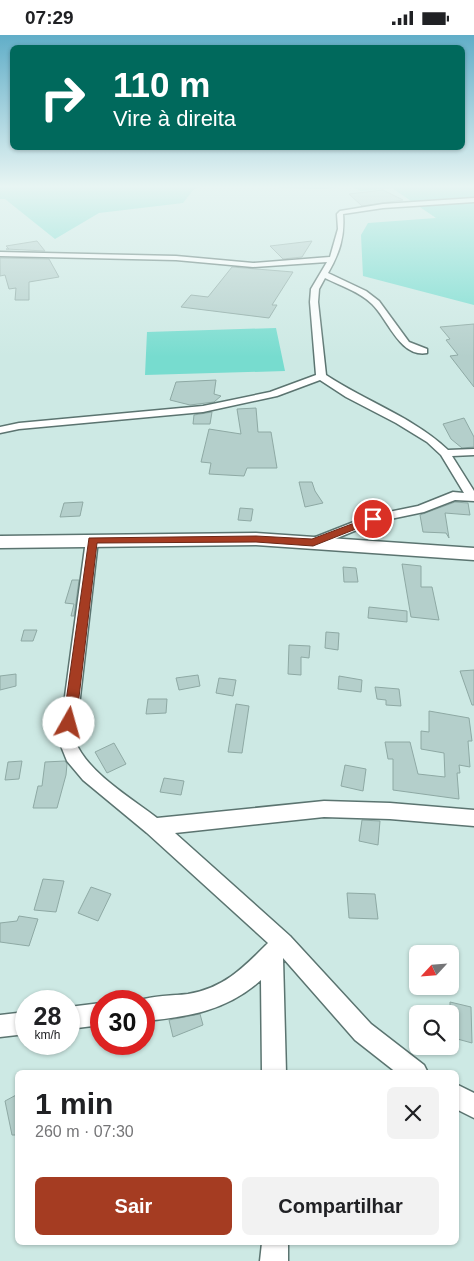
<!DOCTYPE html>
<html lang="pt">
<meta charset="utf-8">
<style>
:root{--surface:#fff;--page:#f2f2f2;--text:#202124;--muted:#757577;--accent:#a53c22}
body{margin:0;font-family:Arial,sans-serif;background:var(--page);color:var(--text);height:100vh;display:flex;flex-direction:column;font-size:19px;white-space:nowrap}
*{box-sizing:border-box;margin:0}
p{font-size:16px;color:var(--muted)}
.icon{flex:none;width:28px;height:28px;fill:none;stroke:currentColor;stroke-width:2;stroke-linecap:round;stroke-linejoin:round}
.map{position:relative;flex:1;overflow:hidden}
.drawer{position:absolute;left:15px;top:1035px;width:444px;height:175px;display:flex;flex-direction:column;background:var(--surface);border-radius:8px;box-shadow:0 1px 4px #0004}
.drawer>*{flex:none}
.top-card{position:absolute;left:10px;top:10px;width:455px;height:105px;border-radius:8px;box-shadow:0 1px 4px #0004;background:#00695c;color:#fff;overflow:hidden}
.needle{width:32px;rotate:244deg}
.buttons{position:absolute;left:409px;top:910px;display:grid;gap:10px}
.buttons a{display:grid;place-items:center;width:50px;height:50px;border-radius:8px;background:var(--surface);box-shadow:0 1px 4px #0004;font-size:25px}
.speed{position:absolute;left:15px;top:955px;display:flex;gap:10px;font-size:25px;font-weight:700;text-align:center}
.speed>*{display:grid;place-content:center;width:65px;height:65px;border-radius:50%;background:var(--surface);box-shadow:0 1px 4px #0004;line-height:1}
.speed small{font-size:12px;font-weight:400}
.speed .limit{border:8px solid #d22;background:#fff;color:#111}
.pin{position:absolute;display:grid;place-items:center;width:42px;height:42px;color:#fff;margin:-21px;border:2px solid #fff;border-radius:50%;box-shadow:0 1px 5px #0007}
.me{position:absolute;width:55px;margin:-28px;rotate:7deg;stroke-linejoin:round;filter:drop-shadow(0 0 4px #0008)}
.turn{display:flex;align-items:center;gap:18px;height:105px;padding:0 20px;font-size:22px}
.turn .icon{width:65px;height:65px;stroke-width:2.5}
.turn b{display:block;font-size:35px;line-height:42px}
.round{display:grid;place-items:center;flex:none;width:52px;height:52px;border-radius:8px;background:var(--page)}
.overview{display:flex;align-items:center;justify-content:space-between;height:85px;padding:0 20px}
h1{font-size:30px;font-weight:700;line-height:38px}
.action{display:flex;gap:10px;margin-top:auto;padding:10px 20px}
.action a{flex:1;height:58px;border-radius:8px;background:var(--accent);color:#fff;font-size:20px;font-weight:700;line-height:58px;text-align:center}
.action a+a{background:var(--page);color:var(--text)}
.status{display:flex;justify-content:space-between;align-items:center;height:35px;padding:0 25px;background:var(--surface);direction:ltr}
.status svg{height:14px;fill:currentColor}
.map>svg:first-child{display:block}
.green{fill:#77dccf}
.building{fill:#b4cfcb;stroke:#8ea9a4}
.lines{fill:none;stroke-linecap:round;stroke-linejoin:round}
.street-casing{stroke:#5b7470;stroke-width:3}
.secondary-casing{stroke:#5b7470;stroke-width:3}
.street{fill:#fff;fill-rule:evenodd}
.secondary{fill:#fff;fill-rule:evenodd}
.route{fill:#a53c22;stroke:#6b2716}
</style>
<div class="status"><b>07:29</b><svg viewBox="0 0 49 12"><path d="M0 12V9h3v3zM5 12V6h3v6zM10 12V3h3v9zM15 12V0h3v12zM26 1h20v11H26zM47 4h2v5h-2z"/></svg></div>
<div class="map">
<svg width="474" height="1226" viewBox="0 0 474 1226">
<rect width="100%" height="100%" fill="#cde9e4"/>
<path class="green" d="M0,151H206L194,154L183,168L99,178L55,204L5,164H0Z
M277,151H474V270L363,241L361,200L368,188L436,183L392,153L361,156L349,151L324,154L279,153Z
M276,293L285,336L145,340L147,297Z"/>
<path class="building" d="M383,155L403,165L362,171L349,159Z
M37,206L45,216L6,214H9L6,211Z
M312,206L302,222L283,224L270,211Z
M0,223L49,224L59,242L29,247V265H15L16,253L9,254L5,240L0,241Z
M232,232L293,237L272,270H277L269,283L181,272L191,260L208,262Z
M474,289V352L450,321L458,320L446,305L450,304L440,292Z
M216,345L214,359L221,361L214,367L190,370L170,365L176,347Z
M256,373L258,397H271L277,433H247L244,441L209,439L211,428L201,427L209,394L241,399L237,374Z
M212,377L210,389H193L194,380Z
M464,383L474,402V412L462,413L451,404L443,389Z
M299,447H312L315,456L323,468L305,472Z
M83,467L80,481L60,482L64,468Z
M455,467L468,468L470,480L445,478L449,503L446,498L423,497L420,480Z
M240,473L253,474L251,486L238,485Z
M402,529L421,531V552H432L439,585L411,582Z
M343,532L356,533L358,547H344Z
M72,545H79L74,581H71L74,569L65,568Z
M369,572L407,576V587L368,583Z
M24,595H37L33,606H21Z
M326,597L339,598L338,615L325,613Z
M289,610L310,611L309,623L301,622V640L288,639Z
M474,635V670H472L460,636Z
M16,639V651L0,655V641Z
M198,640L200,651L179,655L176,643Z
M339,641L362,645L361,657L338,654Z
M219,643L236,645L233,661L216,658Z
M375,652L399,654L401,671L386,670V665L377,664Z
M148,664H167L166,678L146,679Z
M236,669L249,671L242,718L228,717Z
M429,676L469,683L472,706H468L470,732L459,730L460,738H457L459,764L393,755V724H388L385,707H410L418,739L445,742L444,718L421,714V696L429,697Z
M114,708L126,729L107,738L95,717Z
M22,726L19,744L5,745L8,727Z
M65,726L67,729L66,740L57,773H33L38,751H42L45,727Z
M345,730L366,734L363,756L341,751Z
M164,743L184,746L181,760L160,757Z
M362,785L380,786L378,810L359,806Z
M43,844L64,846L56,877L34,875Z
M91,852L111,859L98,886L78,878Z
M347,858L375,859L378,884L349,883Z
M19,881L38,884L29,911L0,907V888L17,886Z
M450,967L471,972L472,1008L450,1002Z
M200,979L203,990L173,1002L169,985Z
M18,1059V1100H12L5,1066Z"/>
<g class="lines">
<defs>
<path id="street" d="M474,163V167L383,173L343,179C345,202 339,219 328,238L366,256L379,266L409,307L427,314V318C400,323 388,284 372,269C360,257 341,251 325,243L319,254L318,267L326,340C365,366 413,382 448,415L474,414V420L452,421L474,456V466L455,465L424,477L376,487L318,511H308L307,508L308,505L369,481L418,471L453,457L464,458L441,420L427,407L396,388L346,362L320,345L277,361L203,377L19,394L0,398V392L19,388L203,371L270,357L316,340L310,267L311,254L327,227L253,232L176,225L0,221V217L176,221L253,228L330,222L338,194L337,179L340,176L383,169Z
M92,501L98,505L75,706C88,738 130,762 157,783L324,766L390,768L474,775V791L390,784L324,782L175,798L290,901L371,989L424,1030L428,1038H397L355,1005L283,923L286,1038H262L261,945C227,976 188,982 144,986V966H138C153,960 172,961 188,959C224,953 243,933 268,908L147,798L83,745L67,726L59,706L86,505Z
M101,968V990L69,994V972Z
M26,977V999L0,1002V980Z
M456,1049L474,1058V1083L456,1074Z
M262,1208H288V1226H260Z"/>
<path id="secondary" d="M256,498L474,513V525L256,510L0,513V501Z"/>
</defs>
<use href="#street" class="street-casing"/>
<use href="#secondary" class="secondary-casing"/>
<use href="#street" class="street"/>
<use href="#secondary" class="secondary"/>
</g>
<linearGradient id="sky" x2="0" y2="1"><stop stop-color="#61aec8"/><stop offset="0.47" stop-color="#e8f5f3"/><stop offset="1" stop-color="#e8f5f3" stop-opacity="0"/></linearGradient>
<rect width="474" height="322" fill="url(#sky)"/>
<path class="route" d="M373,481L377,484L376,486L313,511L256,507L97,508L76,688L74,692L69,693L65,692L63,688L89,503L256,501L312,504Z"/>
</svg>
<div class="buttons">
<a><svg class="needle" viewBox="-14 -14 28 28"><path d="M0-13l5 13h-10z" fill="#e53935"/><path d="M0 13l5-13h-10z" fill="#757577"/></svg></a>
<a><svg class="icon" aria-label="search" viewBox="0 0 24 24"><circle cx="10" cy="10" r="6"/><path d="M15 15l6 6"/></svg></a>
</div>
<div class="speed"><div>28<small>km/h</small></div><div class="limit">30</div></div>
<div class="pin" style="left:373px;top:484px;background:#d93025"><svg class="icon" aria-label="arrive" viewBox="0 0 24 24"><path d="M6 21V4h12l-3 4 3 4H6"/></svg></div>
<svg class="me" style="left:69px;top:688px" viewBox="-20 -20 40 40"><circle r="19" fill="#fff"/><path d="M0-13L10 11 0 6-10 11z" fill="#a53c22"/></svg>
<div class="top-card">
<div class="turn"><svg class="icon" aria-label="right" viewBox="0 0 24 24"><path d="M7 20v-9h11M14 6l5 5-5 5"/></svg><div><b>110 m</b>Vire à direita</div></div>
</div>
<section class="drawer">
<div class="overview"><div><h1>1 min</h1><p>260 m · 07:30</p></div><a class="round"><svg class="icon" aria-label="close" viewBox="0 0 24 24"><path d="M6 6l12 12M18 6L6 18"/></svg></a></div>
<div class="action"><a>Sair</a><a>Compartilhar</a></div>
</section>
</div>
